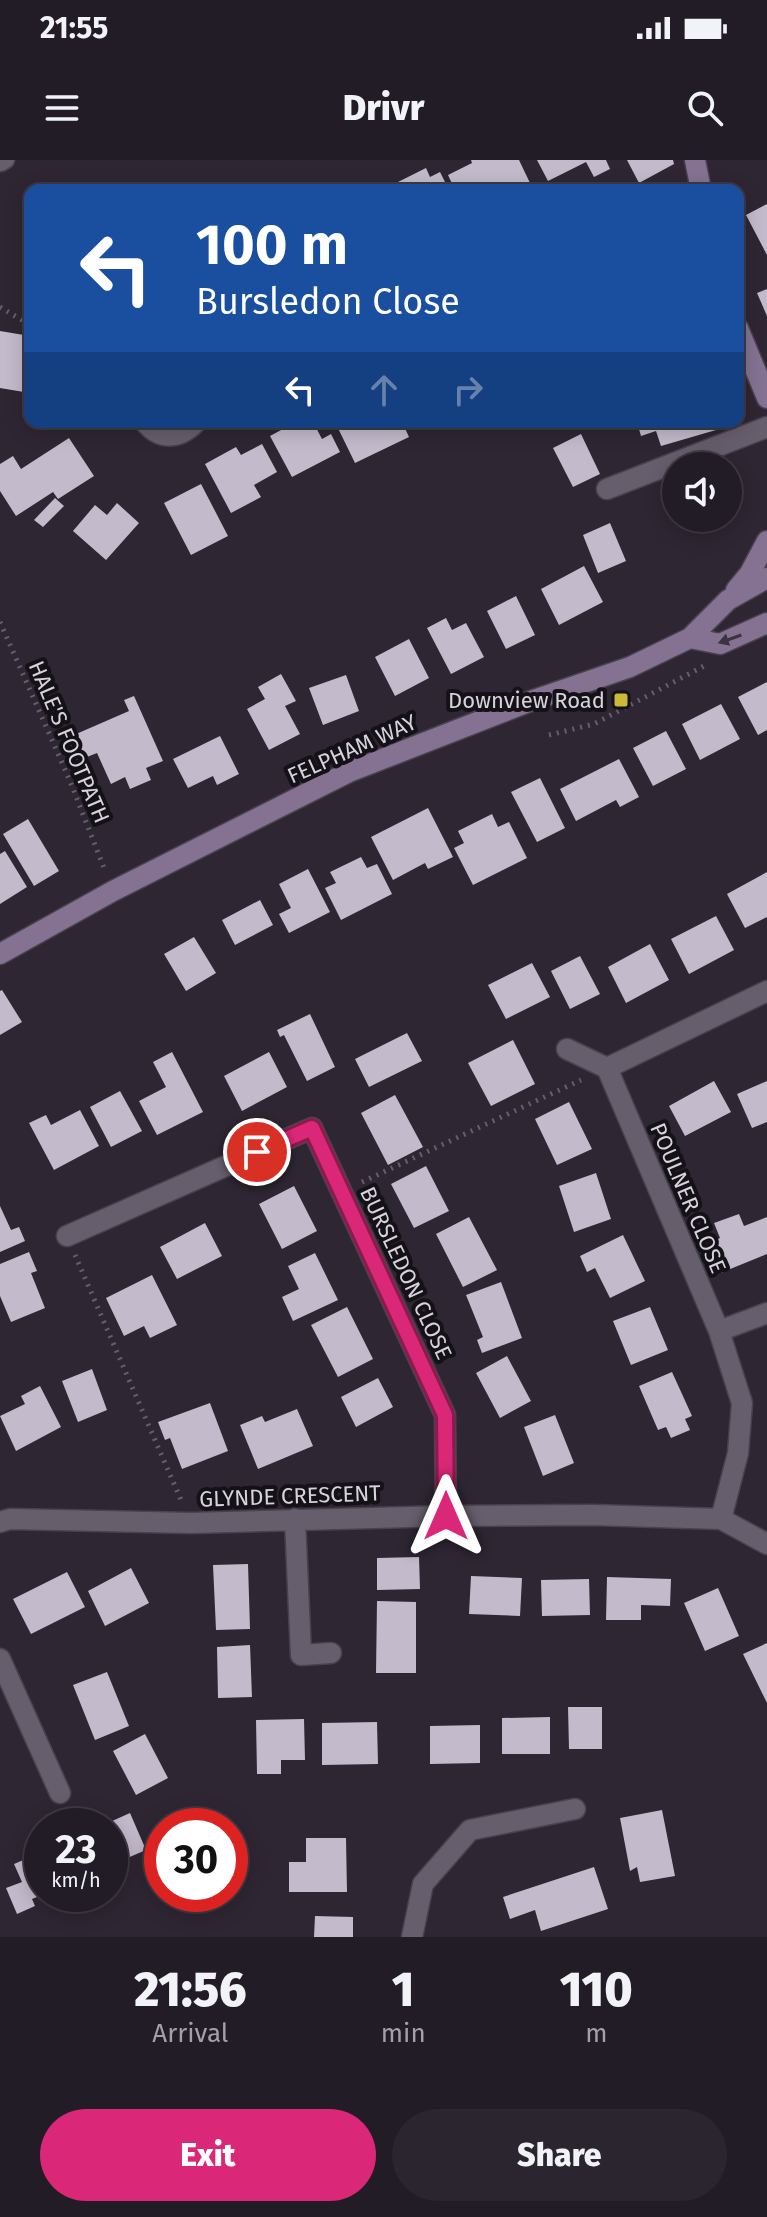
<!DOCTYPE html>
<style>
:root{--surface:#221c26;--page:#2a252e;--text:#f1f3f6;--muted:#a2a1a7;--line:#3f3a43;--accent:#db2777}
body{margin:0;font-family:"Fira Sans",sans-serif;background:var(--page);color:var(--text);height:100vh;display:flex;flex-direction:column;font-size:30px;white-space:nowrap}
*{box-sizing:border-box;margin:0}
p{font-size:26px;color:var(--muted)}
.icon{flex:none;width:44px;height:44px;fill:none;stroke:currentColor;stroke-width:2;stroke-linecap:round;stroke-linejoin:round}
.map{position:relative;height:1777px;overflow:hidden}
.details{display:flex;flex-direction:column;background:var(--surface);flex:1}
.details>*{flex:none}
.banner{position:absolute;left:24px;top:24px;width:720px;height:244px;border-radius:16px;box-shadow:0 4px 20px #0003,0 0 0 2px var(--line);background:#1a4fa0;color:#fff;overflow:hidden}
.tools{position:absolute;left:662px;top:292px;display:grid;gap:16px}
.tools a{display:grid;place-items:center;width:80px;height:80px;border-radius:50%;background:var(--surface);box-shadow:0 4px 20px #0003,0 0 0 2px var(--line);font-size:40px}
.speed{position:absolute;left:24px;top:1648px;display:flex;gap:16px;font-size:40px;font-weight:700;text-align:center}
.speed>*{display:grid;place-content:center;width:104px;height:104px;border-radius:50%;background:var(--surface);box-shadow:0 4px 20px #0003,0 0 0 2px var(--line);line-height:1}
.speed small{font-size:20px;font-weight:400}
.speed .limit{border:12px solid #d22;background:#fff;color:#111}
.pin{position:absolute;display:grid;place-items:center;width:68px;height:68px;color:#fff;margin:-34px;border:4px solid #fff;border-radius:50%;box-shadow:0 2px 8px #0007}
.me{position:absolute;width:88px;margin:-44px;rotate:0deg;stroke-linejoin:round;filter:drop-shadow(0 0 6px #0008)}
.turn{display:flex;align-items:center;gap:28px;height:168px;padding:0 40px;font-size:36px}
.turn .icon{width:104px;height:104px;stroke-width:2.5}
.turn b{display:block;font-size:56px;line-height:68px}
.lanes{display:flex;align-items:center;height:76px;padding:0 40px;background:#0003;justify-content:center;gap:40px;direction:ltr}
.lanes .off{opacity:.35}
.eta{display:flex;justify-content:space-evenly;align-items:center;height:136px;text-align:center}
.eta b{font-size:48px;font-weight:800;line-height:56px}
.cta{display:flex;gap:16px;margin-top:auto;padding:16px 40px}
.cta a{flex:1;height:92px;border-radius:48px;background:var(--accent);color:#fff;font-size:32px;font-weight:800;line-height:92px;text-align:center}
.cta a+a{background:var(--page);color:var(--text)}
.status{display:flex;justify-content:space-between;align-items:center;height:56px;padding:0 40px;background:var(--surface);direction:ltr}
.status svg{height:22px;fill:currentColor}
header{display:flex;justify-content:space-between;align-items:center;height:104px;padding:0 40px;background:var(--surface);font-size:36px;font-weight:800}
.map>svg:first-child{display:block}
.building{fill:#c3bacb}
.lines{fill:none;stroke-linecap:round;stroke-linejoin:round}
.lane-casing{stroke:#48424d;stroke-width:19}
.street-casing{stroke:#48424d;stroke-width:23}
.secondary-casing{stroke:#48424d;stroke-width:23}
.path{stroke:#665f6b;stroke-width:5;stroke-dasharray:2 6;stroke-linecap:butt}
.lane{stroke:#675e6d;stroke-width:16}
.street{stroke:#675e6d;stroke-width:20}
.secondary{stroke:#857293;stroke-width:20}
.oneway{fill:#3c3342}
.route-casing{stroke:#8e194d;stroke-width:20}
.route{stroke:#db2777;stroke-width:14}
.poi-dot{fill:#ccb938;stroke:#141117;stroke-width:3}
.labels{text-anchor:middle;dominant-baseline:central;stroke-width:8;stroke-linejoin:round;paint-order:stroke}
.poi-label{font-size:22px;fill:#d7d2db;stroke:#141117;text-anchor:end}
.street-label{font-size:22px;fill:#d7d2db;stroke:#141117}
</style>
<div class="status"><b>21:55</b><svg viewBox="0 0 49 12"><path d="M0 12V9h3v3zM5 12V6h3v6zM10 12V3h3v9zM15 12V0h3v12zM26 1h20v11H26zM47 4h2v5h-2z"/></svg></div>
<header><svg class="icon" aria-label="menu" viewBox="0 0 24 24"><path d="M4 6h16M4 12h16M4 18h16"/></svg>Drivr<svg class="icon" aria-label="search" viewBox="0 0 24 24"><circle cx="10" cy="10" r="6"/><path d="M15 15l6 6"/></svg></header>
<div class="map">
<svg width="767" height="1777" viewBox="0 0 767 1777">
<rect width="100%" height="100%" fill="#2e2633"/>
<path class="building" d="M471,0H519L530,23L516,30H455L448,15L472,3Z
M537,0H606L610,9L594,17L586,2L548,21Z
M627,0H673L674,4L639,23Z
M426,8L430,17L440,12L449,30H382Z
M767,44V95L746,55Z
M767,129V156L757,133Z
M0,171L30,176V233L0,228Z
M296,262H313L322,279L331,274L340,292L292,317L270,276Z
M335,262H402L409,277L355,303Z
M637,262H713L716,270L661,286L656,271L641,276Z
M581,274L600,314L573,327L553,288Z
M69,278L94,316L58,339L53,332L16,356L0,331V304L13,296L21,309Z
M262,284L277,312L254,325L261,337L231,353L205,304L236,287L241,295Z
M201,324L228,376L191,395L164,343Z
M55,338L64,346L43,367L34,360Z
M117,343L139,363L106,400L73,371L95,345L107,355Z
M610,363L626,401L598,413L583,375Z
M584,406L603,442L559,465L541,429Z
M516,436L535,475L506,489L487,451Z
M446,458L452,470L466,463L484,497L451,514L427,468Z
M409,479L429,518L395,536L375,497Z
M281,514L296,541L285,546L300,574L269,590L247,549L265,539L258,527Z
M346,515L359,551L323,565L309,528Z
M767,522V570L758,575L738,537Z
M134,536L163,601L146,608L151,620L130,629L125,617L111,624L97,593L77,601L67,578L129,551L124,540Z
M721,544L740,579L700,600L682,564Z
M666,571L686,609L653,626L633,588Z
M220,576L239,614L217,625L213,616L188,628L173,599Z
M619,599L639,637L620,647L616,640L576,661L560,629Z
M540,618L565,668L537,682L511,632Z
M428,648L453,697L428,709L425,703L393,720L371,677Z
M492,654L498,667L509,662L527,698L473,725L454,688L464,683L458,671Z
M28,659L59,711L34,726L3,674Z
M5,691L27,727L0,744V694Z
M361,697L367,708L377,704L392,734L341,760L325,728L336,723L330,712Z
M308,709L330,752L289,773L279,754L291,748L279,724Z
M767,712V757L745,768L727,734Z
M260,740L273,765L235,785L222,760Z
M716,756L734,790L689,814L671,779Z
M194,777L216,813L186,831L164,794Z
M650,784L669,820L626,843L608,807Z
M580,796L600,834L570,849L551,811Z
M532,803L550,837L506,859L488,825Z
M2,830L22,862L0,875V831Z
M310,854L335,907L307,921L284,875L280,877L277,870Z
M407,873L422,901L369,927L355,899Z
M513,880L535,924L491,946L468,903Z
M172,892L203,952L157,975L139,941L166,927L153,902Z
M269,892L287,927L242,951L224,916Z
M714,921L731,952L685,976L669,946Z
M767,921V962L752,968L737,934Z
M120,931L142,971L111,987L90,947Z
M395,935L423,987L388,1005L361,953Z
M569,942L592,989L557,1005L535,959Z
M80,950L99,986L54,1010L29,963L46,955L51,965Z
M426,1006L449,1051L414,1068L391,1024Z
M596,1013L611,1059L574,1072L559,1026Z
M294,1026L317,1071L282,1089L259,1044Z
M0,1046L11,1070L19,1067L25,1081L0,1092Z
M739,1054L744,1066L767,1057V1094L718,1114L706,1084L720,1078L714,1063Z
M469,1057L497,1110L463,1127L436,1074Z
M205,1063L222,1096L177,1119L160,1087Z
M623,1075L645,1121L610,1138L595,1108L587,1112L580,1096Z
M29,1092L37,1111L31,1113L45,1148L11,1162L0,1136V1104Z
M315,1093L338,1140L293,1161L282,1137L299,1129L288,1106Z
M152,1115L177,1165L150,1178L144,1166L124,1176L106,1138Z
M501,1122L522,1178L482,1193L477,1180L483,1177L466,1135Z
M347,1147L373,1199L338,1217L311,1165Z
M650,1147L668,1190L631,1205L613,1161Z
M507,1196L531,1241L500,1258L476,1213Z
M92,1209L107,1250L78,1262L62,1221Z
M672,1212L692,1256L685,1259L690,1270L671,1278L666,1267L658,1270L639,1226Z
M378,1218L393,1247L356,1267L341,1237Z
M40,1226L61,1267L16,1291L0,1256L25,1244L21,1236Z
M210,1243L228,1291L182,1309L170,1278L165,1280L158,1262Z
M297,1249L313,1286L258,1309L240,1265L262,1256L265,1262Z
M555,1255L574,1303L543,1316L524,1267Z
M419,1397L420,1429L377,1430V1398Z
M248,1404L250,1469L216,1470L213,1405Z
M131,1408L149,1443L105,1466L88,1431Z
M67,1412L85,1447L31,1474L13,1439Z
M471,1416L522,1418L520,1456L469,1454Z
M607,1417L671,1419L670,1446L641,1445V1460H606Z
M589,1419L590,1455L542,1456L541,1420Z
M718,1428L739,1476L705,1491L684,1443Z
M377,1441L416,1442V1513H376Z
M767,1483V1543L743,1494Z
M250,1485L252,1537L218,1538L217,1487Z
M107,1512L129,1566L95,1580L73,1525Z
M568,1547H602V1589H569Z
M550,1557V1594H502V1558Z
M304,1559L305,1600H281V1614H257L256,1560Z
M377,1562L378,1604L322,1605V1563Z
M480,1565V1603L430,1604V1566Z
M145,1574L168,1618L136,1635L113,1591Z
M662,1650L675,1716L640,1722L637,1707L630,1711L620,1658Z
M130,1653L146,1690L118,1702L110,1683V1666H101Z
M306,1678H346L347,1732H289V1702H306Z
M42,1692V1735L32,1739L35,1746L17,1754L6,1728L22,1722L14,1704Z
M594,1707L608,1749L541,1771L535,1750L510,1759L503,1737Z
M315,1756L353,1757V1777H314Z"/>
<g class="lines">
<defs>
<path id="lane" d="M1,3L6,0"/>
<path id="street" d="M145,262C160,281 180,279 196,262
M607,329L767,267
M567,889L607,908
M67,1076L312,968L445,1255L446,1356
M719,1171L767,1153
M295,1359L301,1495L331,1493
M721,1359L738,1293L742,1243L719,1171L607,908L767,831
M0,1362L10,1359L191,1363L446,1356L593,1355L721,1359L767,1384
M0,1499L60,1633
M412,1777L423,1724L470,1670L575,1649"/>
<path id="secondary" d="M695,0L701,30
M738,168L767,238
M736,430L750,413L767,381
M690,478L720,484L767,463
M0,794L113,731L349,612L531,541L630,507L690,478L728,440L767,418"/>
</defs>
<use href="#lane" class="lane-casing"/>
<use href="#street" class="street-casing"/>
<use href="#secondary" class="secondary-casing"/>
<path class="path" d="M0,147L30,165
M0,462L70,621L104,708
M549,575L594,564L704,506
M362,1022L581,920
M75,1095L181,1340"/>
<use href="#lane" class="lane"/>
<use href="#street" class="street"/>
<use href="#secondary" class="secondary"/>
</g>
<defs><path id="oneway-solid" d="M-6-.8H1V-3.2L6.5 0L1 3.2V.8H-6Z" transform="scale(2)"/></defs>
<use class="oneway" href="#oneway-solid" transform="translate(730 479) rotate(161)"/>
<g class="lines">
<defs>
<path id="route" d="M257,992L312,968L445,1255L446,1356"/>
</defs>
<use href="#route" class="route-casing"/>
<use href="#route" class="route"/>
</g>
<rect class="poi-dot" x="613" y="532" width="16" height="16" rx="4"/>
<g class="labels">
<g class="poi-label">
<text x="605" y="540">Downview Road</text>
</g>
<g class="street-label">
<text transform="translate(69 582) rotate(67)">HALE'S FOOTPATH</text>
<text transform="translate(352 589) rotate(-24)">FELPHAM WAY</text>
<text transform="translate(688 1038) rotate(67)">POULNER CLOSE</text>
<text transform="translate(406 1113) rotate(65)">BURSLEDON CLOSE</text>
<text transform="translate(290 1336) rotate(-2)">GLYNDE CRESCENT</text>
</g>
</g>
</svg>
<div class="tools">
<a><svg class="icon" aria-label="sound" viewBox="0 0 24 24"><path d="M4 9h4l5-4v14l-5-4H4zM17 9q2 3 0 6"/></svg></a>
</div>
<div class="speed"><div>23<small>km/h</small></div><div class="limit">30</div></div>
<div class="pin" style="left:257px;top:992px;background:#d93025"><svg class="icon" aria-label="arrive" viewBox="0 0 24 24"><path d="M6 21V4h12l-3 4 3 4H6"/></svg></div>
<svg class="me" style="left:446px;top:1356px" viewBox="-20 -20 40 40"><path d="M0-17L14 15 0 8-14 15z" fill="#db2777" stroke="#fff" stroke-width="4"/></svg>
<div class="banner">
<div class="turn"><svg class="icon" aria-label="left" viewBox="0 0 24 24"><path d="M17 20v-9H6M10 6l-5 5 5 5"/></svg><div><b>100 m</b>Bursledon Close</div></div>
<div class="lanes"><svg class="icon" aria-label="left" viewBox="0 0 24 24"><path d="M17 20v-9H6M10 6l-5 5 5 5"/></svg><svg class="icon off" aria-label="ahead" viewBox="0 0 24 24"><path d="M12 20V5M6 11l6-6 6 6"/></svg><svg class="icon off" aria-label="right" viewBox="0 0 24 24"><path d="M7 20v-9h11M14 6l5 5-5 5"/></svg></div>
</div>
</div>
<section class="details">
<div class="eta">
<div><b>21:56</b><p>Arrival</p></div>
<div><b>1</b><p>min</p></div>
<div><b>110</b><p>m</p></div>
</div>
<div class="cta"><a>Exit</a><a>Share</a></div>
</section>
